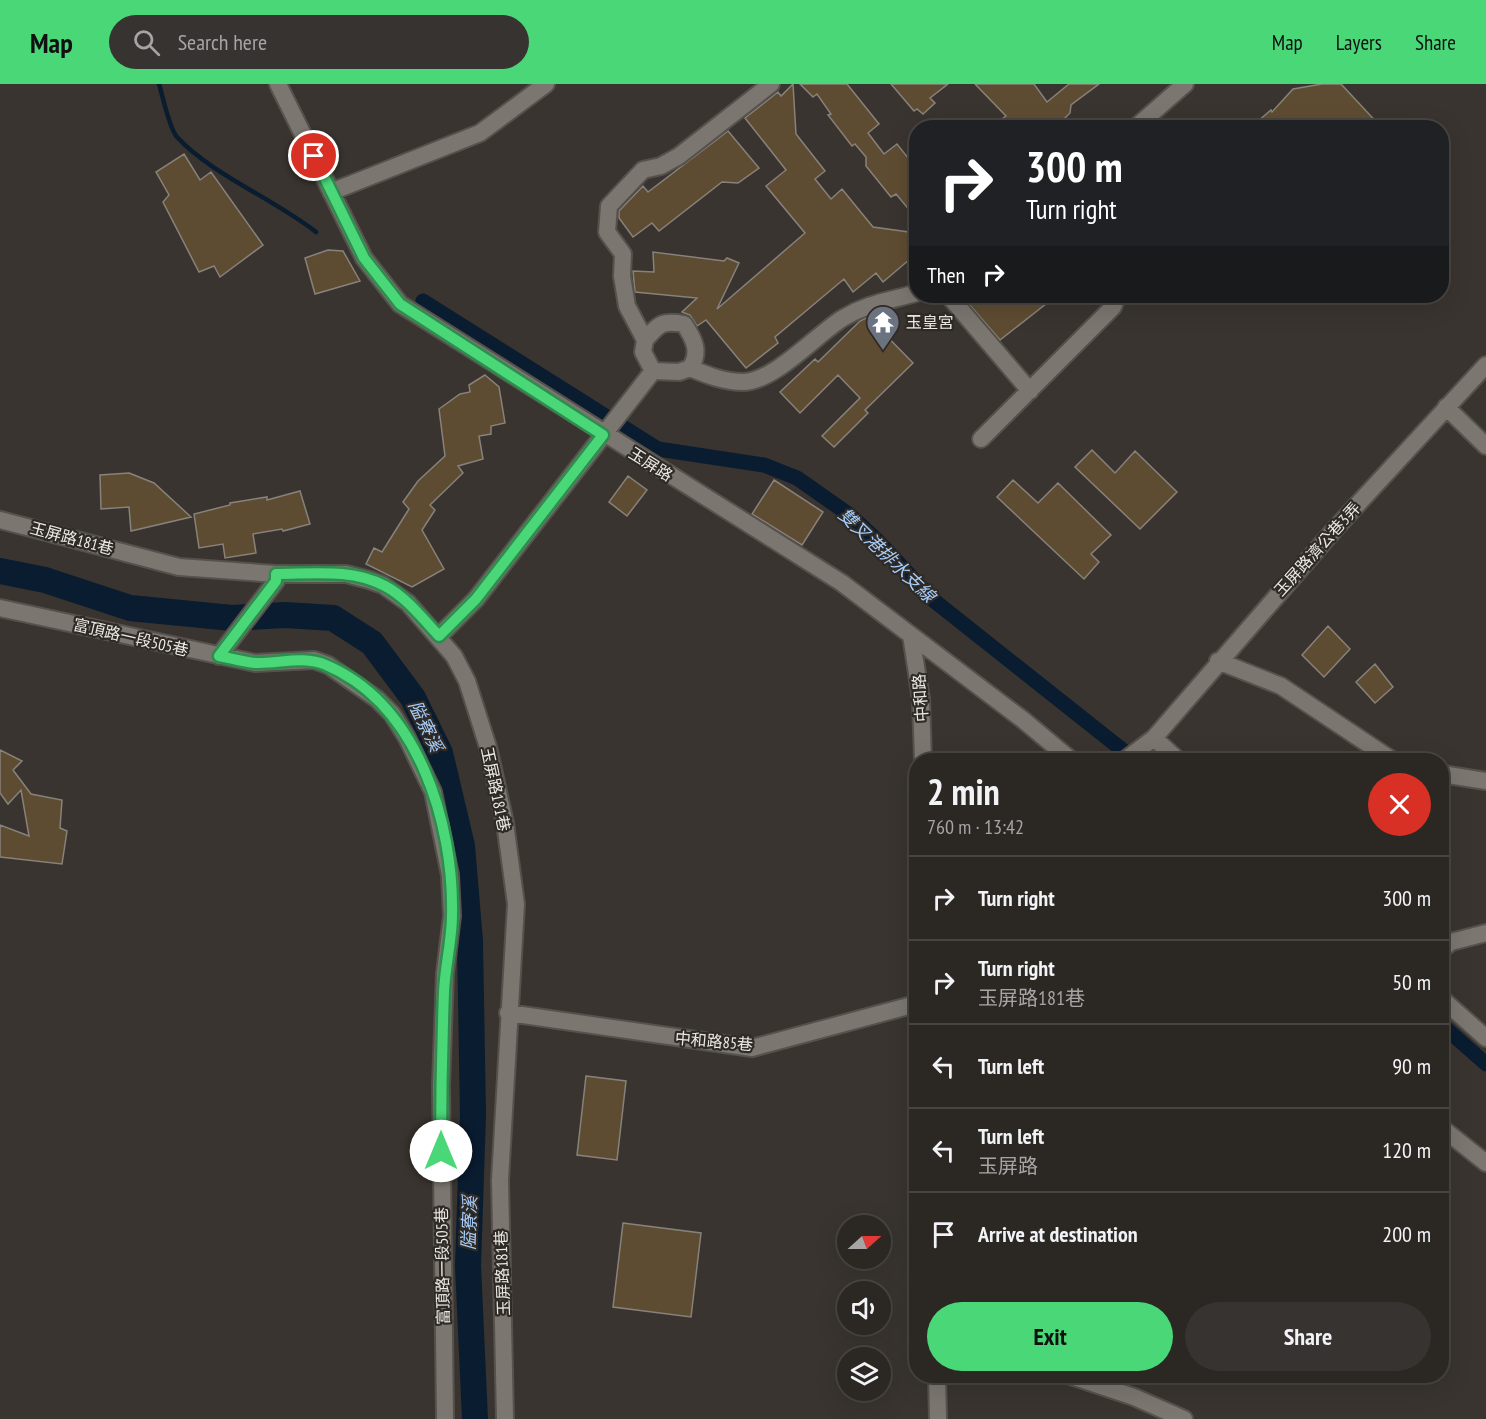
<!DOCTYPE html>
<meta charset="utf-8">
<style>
:root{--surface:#2b2723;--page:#373330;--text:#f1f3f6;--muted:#a6a5a6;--line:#474441;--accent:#49d778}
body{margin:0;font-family:"PT Sans Narrow","Noto Sans TC",sans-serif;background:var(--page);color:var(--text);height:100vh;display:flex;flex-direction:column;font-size:22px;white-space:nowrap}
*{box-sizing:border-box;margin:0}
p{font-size:20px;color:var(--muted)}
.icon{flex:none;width:33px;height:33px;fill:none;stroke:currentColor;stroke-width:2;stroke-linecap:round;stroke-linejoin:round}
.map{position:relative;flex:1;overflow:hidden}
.side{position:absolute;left:909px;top:669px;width:540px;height:630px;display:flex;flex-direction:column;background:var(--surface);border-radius:24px;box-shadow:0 6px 24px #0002,0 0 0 2px var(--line)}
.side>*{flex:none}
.guide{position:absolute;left:909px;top:36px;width:540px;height:183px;border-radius:24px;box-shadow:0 6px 24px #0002,0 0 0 2px var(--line);background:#202124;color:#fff;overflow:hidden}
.needle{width:39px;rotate:69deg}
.fabs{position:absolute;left:837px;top:1131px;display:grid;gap:12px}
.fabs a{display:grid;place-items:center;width:54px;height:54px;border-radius:50%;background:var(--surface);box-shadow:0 6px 24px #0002,0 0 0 2px var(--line);font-size:30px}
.pin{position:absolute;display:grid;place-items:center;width:51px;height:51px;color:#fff;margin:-26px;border:3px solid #fff;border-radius:50%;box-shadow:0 2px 6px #0007}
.me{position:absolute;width:66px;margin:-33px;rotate:0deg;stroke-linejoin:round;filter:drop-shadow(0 0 4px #0008)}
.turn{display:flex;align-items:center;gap:21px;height:126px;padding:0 18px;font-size:27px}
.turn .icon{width:78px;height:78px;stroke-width:2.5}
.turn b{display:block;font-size:42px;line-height:51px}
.then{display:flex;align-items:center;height:57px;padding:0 18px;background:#0003;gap:12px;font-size:22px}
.round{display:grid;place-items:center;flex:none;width:63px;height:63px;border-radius:32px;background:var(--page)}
.overview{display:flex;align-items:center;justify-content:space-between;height:102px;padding:0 18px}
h1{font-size:36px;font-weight:600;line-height:45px}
.button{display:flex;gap:12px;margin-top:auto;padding:12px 18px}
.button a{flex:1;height:69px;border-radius:36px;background:var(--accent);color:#111;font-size:24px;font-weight:600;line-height:69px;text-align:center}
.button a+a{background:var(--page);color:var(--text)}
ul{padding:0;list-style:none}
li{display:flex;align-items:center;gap:18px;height:84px;padding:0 18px;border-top:2px solid var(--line)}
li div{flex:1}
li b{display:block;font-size:22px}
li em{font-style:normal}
header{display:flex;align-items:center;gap:36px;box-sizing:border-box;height:84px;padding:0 30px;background:var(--accent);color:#111}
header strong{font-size:28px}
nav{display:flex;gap:33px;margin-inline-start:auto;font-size:21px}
.search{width:420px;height:54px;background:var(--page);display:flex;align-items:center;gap:15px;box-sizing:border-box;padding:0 21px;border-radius:33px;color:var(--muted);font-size:22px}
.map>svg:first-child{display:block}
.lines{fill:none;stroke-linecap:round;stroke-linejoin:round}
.stream{stroke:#0a1c30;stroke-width:4.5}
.canal{stroke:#0a1c30;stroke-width:15}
.river{stroke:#0a1c30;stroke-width:26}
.building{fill:#5e4c32;stroke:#87827b;stroke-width:1.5}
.minor-casing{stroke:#55514d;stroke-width:20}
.minor{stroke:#7b766f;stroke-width:16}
.route-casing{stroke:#2f8c4e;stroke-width:15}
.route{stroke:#49d778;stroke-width:10}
.labels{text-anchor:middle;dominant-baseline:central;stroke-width:4.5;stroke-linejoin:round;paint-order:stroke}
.poi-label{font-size:16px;fill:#ebe9e5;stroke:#2f2a25;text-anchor:start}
.street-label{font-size:16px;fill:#ebe9e5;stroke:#2f2a25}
.water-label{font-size:18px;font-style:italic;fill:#a6cdfa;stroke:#2f2a25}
</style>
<header>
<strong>Map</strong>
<div class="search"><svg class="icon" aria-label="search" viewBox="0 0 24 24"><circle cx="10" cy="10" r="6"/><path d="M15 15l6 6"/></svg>Search here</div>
<nav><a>Map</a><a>Layers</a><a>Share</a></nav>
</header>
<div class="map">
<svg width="1486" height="1335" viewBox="0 0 1486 1335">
<rect width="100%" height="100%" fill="#39342f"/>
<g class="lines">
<path class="stream" d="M159,0C163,13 169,44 177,53C211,90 274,115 316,148"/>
<path class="canal" d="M423,217L658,365L764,381L797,394L851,432L880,459L932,515L1135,676
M1442,941L1486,980"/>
<path class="river" d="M0,487L45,496L130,524L232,534L285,531L333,534L372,559L413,614L440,669L462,762L470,857L473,1031L468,1181L475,1335"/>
</g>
<path class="building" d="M793,0L796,50L825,87L815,95L831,115L842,105L873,143L916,149V170L883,198L876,189L853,208L844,195L775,253L778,259L746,284L706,236L697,242L690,231L682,228L697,214L635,208L633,187L654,188L653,168L724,177L727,174L739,179L717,225L805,149L766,102L786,86L745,34L778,8L781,12Z
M800,0H847L879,40L868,49L884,70L897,60L916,84V134L896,110L891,113L866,82V73L855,60L852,62L828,31L831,30L817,10L813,13Z
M891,0H948L930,14L935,19L923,30L917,25L914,27Z
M975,0H1034L1047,18L1069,0H1099L1071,21L1070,29L1061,38L1066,44H1005L999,37L1006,32Z
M1322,0H1341L1382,44H1250L1271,26L1272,28L1293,5Z
M728,47L759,84L738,99L722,98L659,147L652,139L633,153L619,134V127L643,102L648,108Z
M184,70L200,96L211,88L263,161L220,193L214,182L199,188L163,118L169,111L156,88Z
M328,166L343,167L360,197L315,210L305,174Z
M962,212H1056L1000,256Z
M868,233L913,279L865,326L868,329L834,363L822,352L860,314L838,291L800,329L780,308L815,275L818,278L860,237Z
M485,291L499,303L505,339L491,342V350L479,352L483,375L458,382L463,389L430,421L435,426L422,446L444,485L412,503L366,480L374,464L382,468L409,425L403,418L418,397L445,372L439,325L460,310L470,308L469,301Z
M1092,366L1115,389L1135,367L1177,408L1140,445L1075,383Z
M129,389L154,399L191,433L131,447L129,423L101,425L100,391Z
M628,392L647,406L627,432L609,418Z
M774,396L823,428L802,461L752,430Z
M1013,396L1038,419L1058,399L1111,451L1091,470L1099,478L1084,495L997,413Z
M300,407L310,440L283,447L282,445L253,450L256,469L225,474L223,460L199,464L194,430L230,421V419L267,413V416Z
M1328,542L1350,565L1324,593L1302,571Z
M1375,580L1393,603L1375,619L1356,598Z
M0,666L22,677L13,686L31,710L62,716L60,744L67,747L62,780L0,773V741L29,752L21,706L8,720L0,709Z
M586,992L626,997L617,1076L577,1071Z
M623,1139L701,1149L691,1233L613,1223Z"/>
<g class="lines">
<defs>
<path id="minor" d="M278,0L364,174L400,220L842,499L1022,635L1071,676
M1135,44L1185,0
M331,108L480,49L546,0
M949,212L1030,307
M645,256C659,240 662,236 684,240C694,255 701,268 690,284
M653,287L643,268L645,256L627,222L622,192L623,170L607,148L609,122L643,86L661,82L679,72L771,0
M1446,323L1486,362
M981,355L1113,223L1117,212
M0,436L179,483L276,490H346L369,496L383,501L408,519L454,572L467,597L488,663L505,739L516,820L500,1096L505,1335
M0,524L255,579L314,576L328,581L377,615L392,630L407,654L433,708L450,791L452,832L445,889L441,1001L445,1335
M911,551L921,615L923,676
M439,552L476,515L653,287L679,288L690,284C707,291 724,298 743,298C774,298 817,250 843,234C868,219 889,217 916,209
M219,572L276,497V490
M1218,577L1281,602L1392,676
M1154,654L1334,446L1486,281
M1125,676L1154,654L1178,676
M1442,690L1486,697
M1442,865L1451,858L1486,849
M1442,915L1486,954
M508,929L752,964L916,920
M1442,1044L1486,1079
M937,1292L938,1335
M1071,1292L1134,1313L1184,1335"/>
</defs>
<use href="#minor" class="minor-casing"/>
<use href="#minor" class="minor"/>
</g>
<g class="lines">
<defs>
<path id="route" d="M314,72L364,174L400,220L603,351L476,515L439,552C422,534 406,513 385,502C352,484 311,490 276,490V497L219,572C230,574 243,578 255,579C279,580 303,571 326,581C418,620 454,739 452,831C452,856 445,882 444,908C442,961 441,1014 441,1067"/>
</defs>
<use href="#route" class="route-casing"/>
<use href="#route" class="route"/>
</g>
<defs>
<symbol id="temple-pin" viewBox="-11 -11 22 30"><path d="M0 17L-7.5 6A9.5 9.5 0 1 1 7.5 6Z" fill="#6b7280" stroke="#2f2a25"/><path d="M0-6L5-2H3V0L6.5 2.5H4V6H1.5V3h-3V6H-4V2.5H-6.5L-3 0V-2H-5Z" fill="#fff"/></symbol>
</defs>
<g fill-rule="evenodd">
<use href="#temple-pin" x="864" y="219" width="38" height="52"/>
</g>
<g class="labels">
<g class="poi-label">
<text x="906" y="238">玉皇宮</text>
</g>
<g class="street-label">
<text transform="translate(651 380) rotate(32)">玉屏路</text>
<text transform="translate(72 454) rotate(15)">玉屏路181巷</text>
<text transform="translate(1317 465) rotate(-48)">玉屏路濟公巷3弄</text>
<text transform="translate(131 553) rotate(13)">富頂路一段505巷</text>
<text transform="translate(920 614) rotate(-94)">中和路</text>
<text transform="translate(496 705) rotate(78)">玉屏路181巷</text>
<text transform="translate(714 957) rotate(5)">中和路85巷</text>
<text transform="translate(442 1182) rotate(-91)">富頂路一段505巷</text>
<text transform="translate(502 1189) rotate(-92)">玉屏路181巷</text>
</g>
<g class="water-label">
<text transform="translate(887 471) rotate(44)">雙叉港排水支線</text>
<text transform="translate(426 642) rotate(64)">隘寮溪</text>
<text transform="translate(469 1139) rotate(-88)">隘寮溪</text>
</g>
</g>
</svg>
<div class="fabs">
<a><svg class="needle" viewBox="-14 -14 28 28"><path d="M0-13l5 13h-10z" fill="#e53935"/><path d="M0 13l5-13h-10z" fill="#a6a5a6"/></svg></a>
<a><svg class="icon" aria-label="sound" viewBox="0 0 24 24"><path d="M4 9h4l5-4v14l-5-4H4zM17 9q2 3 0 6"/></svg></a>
<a><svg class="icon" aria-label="layers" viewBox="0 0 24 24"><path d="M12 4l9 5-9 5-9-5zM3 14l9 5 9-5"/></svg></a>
</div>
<div class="pin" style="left:314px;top:72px;background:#d93025"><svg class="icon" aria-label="arrive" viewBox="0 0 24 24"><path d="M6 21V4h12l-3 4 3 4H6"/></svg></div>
<svg class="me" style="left:441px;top:1067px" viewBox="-20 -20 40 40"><circle r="19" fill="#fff"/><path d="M0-13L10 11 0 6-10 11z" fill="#49d778"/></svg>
<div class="guide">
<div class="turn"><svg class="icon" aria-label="right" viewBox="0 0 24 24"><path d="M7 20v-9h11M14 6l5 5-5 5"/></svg><div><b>300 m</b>Turn right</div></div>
<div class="then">Then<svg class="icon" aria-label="right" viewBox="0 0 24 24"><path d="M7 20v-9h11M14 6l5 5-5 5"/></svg></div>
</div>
<section class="side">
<div class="overview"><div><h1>2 min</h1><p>760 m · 13:42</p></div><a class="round" style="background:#d93025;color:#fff"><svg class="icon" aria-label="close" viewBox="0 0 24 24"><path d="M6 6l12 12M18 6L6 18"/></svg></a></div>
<ul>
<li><svg class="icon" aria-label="right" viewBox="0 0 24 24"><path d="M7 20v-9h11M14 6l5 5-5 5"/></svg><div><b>Turn right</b></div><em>300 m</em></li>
<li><svg class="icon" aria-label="right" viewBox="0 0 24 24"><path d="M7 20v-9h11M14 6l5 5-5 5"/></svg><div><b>Turn right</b><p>玉屏路181巷</p></div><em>50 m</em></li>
<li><svg class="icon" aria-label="left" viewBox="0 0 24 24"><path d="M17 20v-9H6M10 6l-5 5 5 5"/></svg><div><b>Turn left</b></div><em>90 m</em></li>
<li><svg class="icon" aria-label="left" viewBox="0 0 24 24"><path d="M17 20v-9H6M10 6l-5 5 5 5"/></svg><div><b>Turn left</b><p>玉屏路</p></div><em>120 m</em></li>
<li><svg class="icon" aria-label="arrive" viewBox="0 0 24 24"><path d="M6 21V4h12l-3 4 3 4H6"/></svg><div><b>Arrive at destination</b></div><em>200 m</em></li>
</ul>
<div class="button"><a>Exit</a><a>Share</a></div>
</section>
</div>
